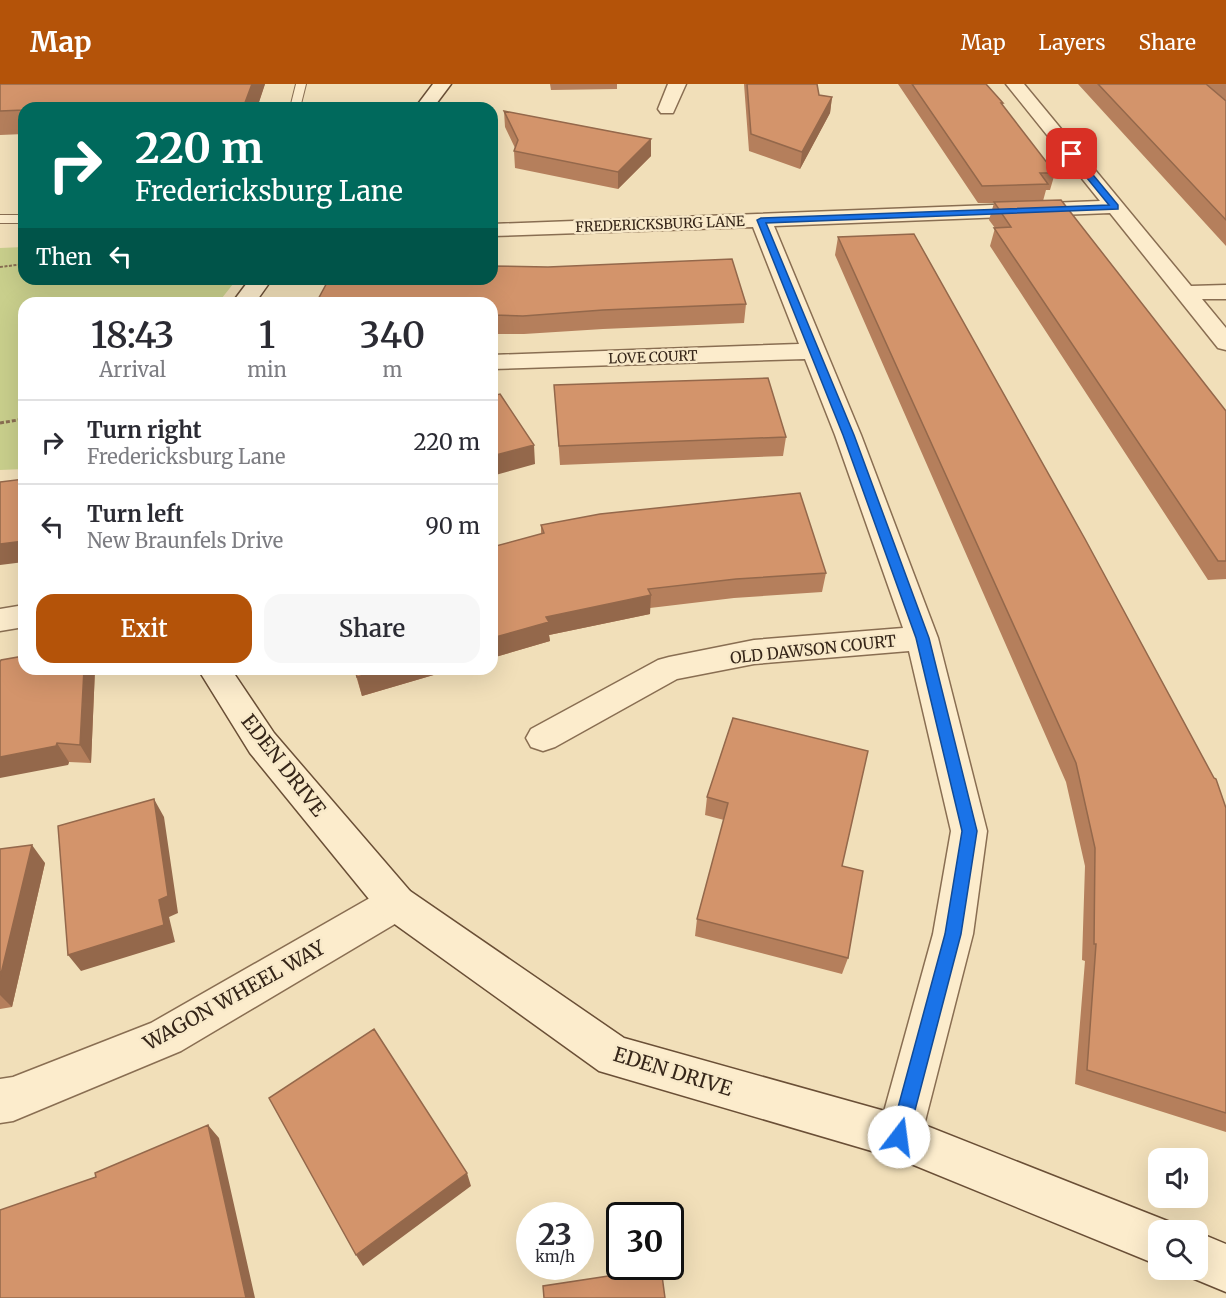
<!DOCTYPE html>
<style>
:root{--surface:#fff;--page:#f7f7f7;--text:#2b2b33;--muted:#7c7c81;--line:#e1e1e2;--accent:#b45309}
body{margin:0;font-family:Merriweather,serif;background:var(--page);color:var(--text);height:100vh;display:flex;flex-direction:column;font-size:22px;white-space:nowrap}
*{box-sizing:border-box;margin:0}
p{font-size:20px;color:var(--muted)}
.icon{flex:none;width:33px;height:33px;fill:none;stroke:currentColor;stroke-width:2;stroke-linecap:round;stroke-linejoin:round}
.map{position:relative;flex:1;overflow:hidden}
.side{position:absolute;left:18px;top:213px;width:480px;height:378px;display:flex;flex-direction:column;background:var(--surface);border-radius:18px;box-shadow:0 6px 24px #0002}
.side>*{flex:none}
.guide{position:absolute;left:18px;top:18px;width:480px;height:183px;border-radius:18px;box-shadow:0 6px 24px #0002;background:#00695c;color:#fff;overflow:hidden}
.tools{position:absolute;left:1148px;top:1064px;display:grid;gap:12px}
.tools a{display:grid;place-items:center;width:60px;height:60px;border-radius:12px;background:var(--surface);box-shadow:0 6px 24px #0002;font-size:30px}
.speed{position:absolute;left:516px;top:1118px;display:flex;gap:12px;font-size:30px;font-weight:700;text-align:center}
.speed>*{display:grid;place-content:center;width:78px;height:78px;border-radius:50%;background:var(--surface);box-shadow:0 6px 24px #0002;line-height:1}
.speed small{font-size:15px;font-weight:400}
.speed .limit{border:3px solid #111;border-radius:9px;background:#fff;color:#111}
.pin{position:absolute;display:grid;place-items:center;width:51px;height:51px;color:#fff;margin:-26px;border-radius:12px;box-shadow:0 3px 9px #0006}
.me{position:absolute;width:66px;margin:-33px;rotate:15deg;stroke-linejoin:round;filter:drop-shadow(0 0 4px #0008)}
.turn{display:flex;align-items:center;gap:21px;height:126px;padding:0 18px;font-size:27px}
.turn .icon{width:78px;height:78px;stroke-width:2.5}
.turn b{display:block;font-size:42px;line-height:51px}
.then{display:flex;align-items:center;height:57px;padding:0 18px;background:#0003;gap:12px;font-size:22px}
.eta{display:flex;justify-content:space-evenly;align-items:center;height:102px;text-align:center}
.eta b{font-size:36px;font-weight:600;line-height:42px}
.button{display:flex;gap:12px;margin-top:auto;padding:12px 18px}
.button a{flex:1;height:69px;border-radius:18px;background:var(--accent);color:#fff;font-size:24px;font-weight:600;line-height:69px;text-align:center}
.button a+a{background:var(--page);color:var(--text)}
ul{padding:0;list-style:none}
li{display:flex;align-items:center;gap:18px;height:84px;padding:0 18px;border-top:2px solid var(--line)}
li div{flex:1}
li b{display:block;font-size:22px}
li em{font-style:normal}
header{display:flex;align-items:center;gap:36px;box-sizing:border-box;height:84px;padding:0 30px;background:var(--accent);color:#fff}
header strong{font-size:28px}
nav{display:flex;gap:33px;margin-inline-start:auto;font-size:21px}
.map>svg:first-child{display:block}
.green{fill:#c9cf8c}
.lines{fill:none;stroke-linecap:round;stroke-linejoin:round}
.lane-casing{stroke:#896e52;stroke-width:2}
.street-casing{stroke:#896e52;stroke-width:3}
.secondary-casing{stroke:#6a4f36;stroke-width:3}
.path-far1{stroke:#896e52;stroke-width:2;stroke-dasharray:3 1.5;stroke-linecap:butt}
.path{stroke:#896e52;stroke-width:3;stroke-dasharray:4 2;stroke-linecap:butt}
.lane{fill:#fceccc;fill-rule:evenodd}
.street{fill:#fceccc;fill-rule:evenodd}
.secondary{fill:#fceccc;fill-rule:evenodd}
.wall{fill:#b57f5c}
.shaded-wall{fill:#94684b}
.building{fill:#d3946b;stroke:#94684b;stroke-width:1.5}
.route{fill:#1a73e8;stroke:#114b97;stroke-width:1.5}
.labels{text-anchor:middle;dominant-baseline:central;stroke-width:5;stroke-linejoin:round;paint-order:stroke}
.far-street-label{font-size:14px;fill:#362619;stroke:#f8e9c9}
.street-label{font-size:16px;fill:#362619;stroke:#f8e9c9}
.near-street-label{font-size:20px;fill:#362619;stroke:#f8e9c9}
</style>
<header>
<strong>Map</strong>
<nav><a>Map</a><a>Layers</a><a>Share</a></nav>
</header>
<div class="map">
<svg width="1226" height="1214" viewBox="0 0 1226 1214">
<rect width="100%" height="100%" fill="#f1dfb9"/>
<path class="green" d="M24,163V195H237L218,219H24V385L0,386V164Z"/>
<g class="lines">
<defs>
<path id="lane" d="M296,0H306L300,24H290Z
M0,131H24V139H0Z"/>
<path id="street" d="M668,0H686L673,29H661L658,25Z
M1006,0H1024L1191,202L1226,201V215H1202L1226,244V266L1218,264L1110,129L774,142L861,351L938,554L987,747L973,850L921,1053L915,1069L899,1075L883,1069L877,1053L933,850L951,747L909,567L754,580L677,595L555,663L543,667L531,663L526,654L531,645L658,576L669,573L754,556L903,544L835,351L805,275L492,285V271L799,260L753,143L492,152V140L1100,117Z
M24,521V543L0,547V525Z
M396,802L410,807L415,819L410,831L181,967L13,1037L0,1039V995L13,993L151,939L382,807Z"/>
<path id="secondary" d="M433,0H451L433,24H415Z
M250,195H272L255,219H232Z
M198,585H231L274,649L410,807L624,954L899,1031L1175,1140L1177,1146H1158V1181L899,1075L599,987L382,831L250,669Z
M1197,1148L1226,1160V1208L1180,1189L1178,1185H1197Z"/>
</defs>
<use href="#lane" class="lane-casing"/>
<use href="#street" class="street-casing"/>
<use href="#secondary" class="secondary-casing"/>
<path class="path-far1" d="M0,183L24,180"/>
<path class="path" d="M0,339L24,335"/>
<use href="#lane" class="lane"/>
<use href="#street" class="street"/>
<use href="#secondary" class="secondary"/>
</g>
<path class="wall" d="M0,0H265L257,24H24V50L0,51Z
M550,0H617V5L551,6Z
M744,0H817L819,11L832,13L830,29L800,85L749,67Z
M898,0H986L1003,19L1002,21L1055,89L1050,106H1046L1043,117L1226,327V495L1208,496L990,162L995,144L989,136L994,119H978Z
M1078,0H1226V162Z
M504,27L651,55V72L618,105L515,84L514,67L515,64L505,43Z
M838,153L1214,694L1226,724V1048L1075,1000L1085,877L1082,876L1085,782L1066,698L835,171Z
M492,219L746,220L744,239L603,245L524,250H492Z
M554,301L786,353L783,372L560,381Z
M541,441L826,489L822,508L734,514L650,524V530L549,551L550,557L492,574V463L541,450Z
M1,578L95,585L91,679L69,678L68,681Z
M354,585H454L362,612Z
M733,634L848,874L842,890L695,852L697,835L724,736L705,731L707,713Z
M0,765L45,779L12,923L0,925Z"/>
<path class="shaded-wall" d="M252,0H265L257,24H243Z
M832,13L830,29L800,85L802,68Z
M651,55V72L618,105V88Z
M534,361L535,380L492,392V372Z
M24,457V478L0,481V460Z
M651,511L650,530L549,551L550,557L492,574V554L546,533Z
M84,585H95L91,679L80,661Z
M386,585H454L362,612L357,593Z
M57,659L69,678L68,681L0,694V673Z
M154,715L164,733L178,829L169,833L175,858L81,887L68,871L159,816Z
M32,761L45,779L12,923L0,911V894Z
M208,1041L219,1054L255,1214H246Z
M467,1089L471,1102L363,1182L356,1171Z"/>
<path class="building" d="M0,0H252L243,24H140V23L24,24V26L0,27Z
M747,0H817L819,11L832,13L802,68L751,50Z
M912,0H986L1003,19H1001L1055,89H1040L1048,100L982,102Z
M1098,0H1206L1226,17V136Z
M504,27L619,49L651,55L618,88L514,67L518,56Z
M1061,116L1226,327V477H1218L994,144L1011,143L994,118Z
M914,150L1085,455L1214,694L1216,695L1226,724V1029L1087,986L1096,860H1094L1095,764L1076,679L838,153Z
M732,175L746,220L603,226L523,232L492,231V219H316L329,195H492V182L548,183Z
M768,294L786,353L559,362L554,301Z
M500,310L534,361L492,372V312Z
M24,395V457L0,460V398Z
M800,409L826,489L736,495L648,505L651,511L546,533L549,538L492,554V463L544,449L541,441L600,430Z
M24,572V585H84L80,661L57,659L56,662L0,673V578L1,576Z
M355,585H386L357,593Z
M733,634L868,667L842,782L863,787L848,874L697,835L728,719L707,713Z
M154,715L168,812L159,816L164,841L68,871L58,742Z
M32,761L0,894V765Z
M374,945L467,1089L356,1171L269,1014Z
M208,1041L246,1214H0V1126L96,1093L95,1089Z
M661,1184L665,1214H544L543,1202Z"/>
<path class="route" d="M1069,69H1075L1118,121V125L766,139L854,351L929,554L977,747L961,850L908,1053L905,1059L899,1062L892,1059L890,1053L945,850L962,747L916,554L843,351L757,136L761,134L1109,121L1069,72Z"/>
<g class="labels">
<g class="far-street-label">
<text transform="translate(660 140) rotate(-2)">FREDERICKSBURG LANE</text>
<text transform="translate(653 273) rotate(-2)">LOVE COURT</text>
</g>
<g class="street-label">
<text transform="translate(813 565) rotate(-6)">OLD DAWSON COURT</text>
</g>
<g class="near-street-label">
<text transform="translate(284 681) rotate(52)">EDEN DRIVE</text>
<text transform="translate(234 911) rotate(-29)">WAGON WHEEL WAY</text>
<text transform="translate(673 987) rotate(17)">EDEN DRIVE</text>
</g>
</g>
</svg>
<div class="tools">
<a><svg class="icon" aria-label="sound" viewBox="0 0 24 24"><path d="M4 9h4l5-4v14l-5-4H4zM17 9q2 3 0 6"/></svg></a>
<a><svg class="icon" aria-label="search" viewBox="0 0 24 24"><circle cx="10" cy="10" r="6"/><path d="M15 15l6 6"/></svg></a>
</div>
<div class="speed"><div>23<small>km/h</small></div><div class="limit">30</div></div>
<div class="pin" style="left:1072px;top:70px;background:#d93025"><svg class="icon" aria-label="arrive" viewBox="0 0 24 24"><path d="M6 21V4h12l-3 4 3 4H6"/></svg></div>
<svg class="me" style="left:899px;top:1053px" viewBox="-20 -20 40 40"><circle r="19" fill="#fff"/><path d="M0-13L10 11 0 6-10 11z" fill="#1a73e8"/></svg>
<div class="guide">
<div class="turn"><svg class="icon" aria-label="right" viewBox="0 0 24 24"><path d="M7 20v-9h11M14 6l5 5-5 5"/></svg><div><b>220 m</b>Fredericksburg Lane</div></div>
<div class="then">Then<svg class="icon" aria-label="left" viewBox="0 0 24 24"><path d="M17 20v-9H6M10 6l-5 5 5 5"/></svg></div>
</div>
<section class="side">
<div class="eta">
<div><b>18:43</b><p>Arrival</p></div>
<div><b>1</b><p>min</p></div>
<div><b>340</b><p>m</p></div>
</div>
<ul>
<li><svg class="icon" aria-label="right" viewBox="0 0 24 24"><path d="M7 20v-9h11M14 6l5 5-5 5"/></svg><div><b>Turn right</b><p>Fredericksburg Lane</p></div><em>220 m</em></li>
<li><svg class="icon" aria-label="left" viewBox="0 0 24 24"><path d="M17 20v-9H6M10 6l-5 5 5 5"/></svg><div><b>Turn left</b><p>New Braunfels Drive</p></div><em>90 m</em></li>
</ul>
<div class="button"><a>Exit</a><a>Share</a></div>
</section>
</div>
